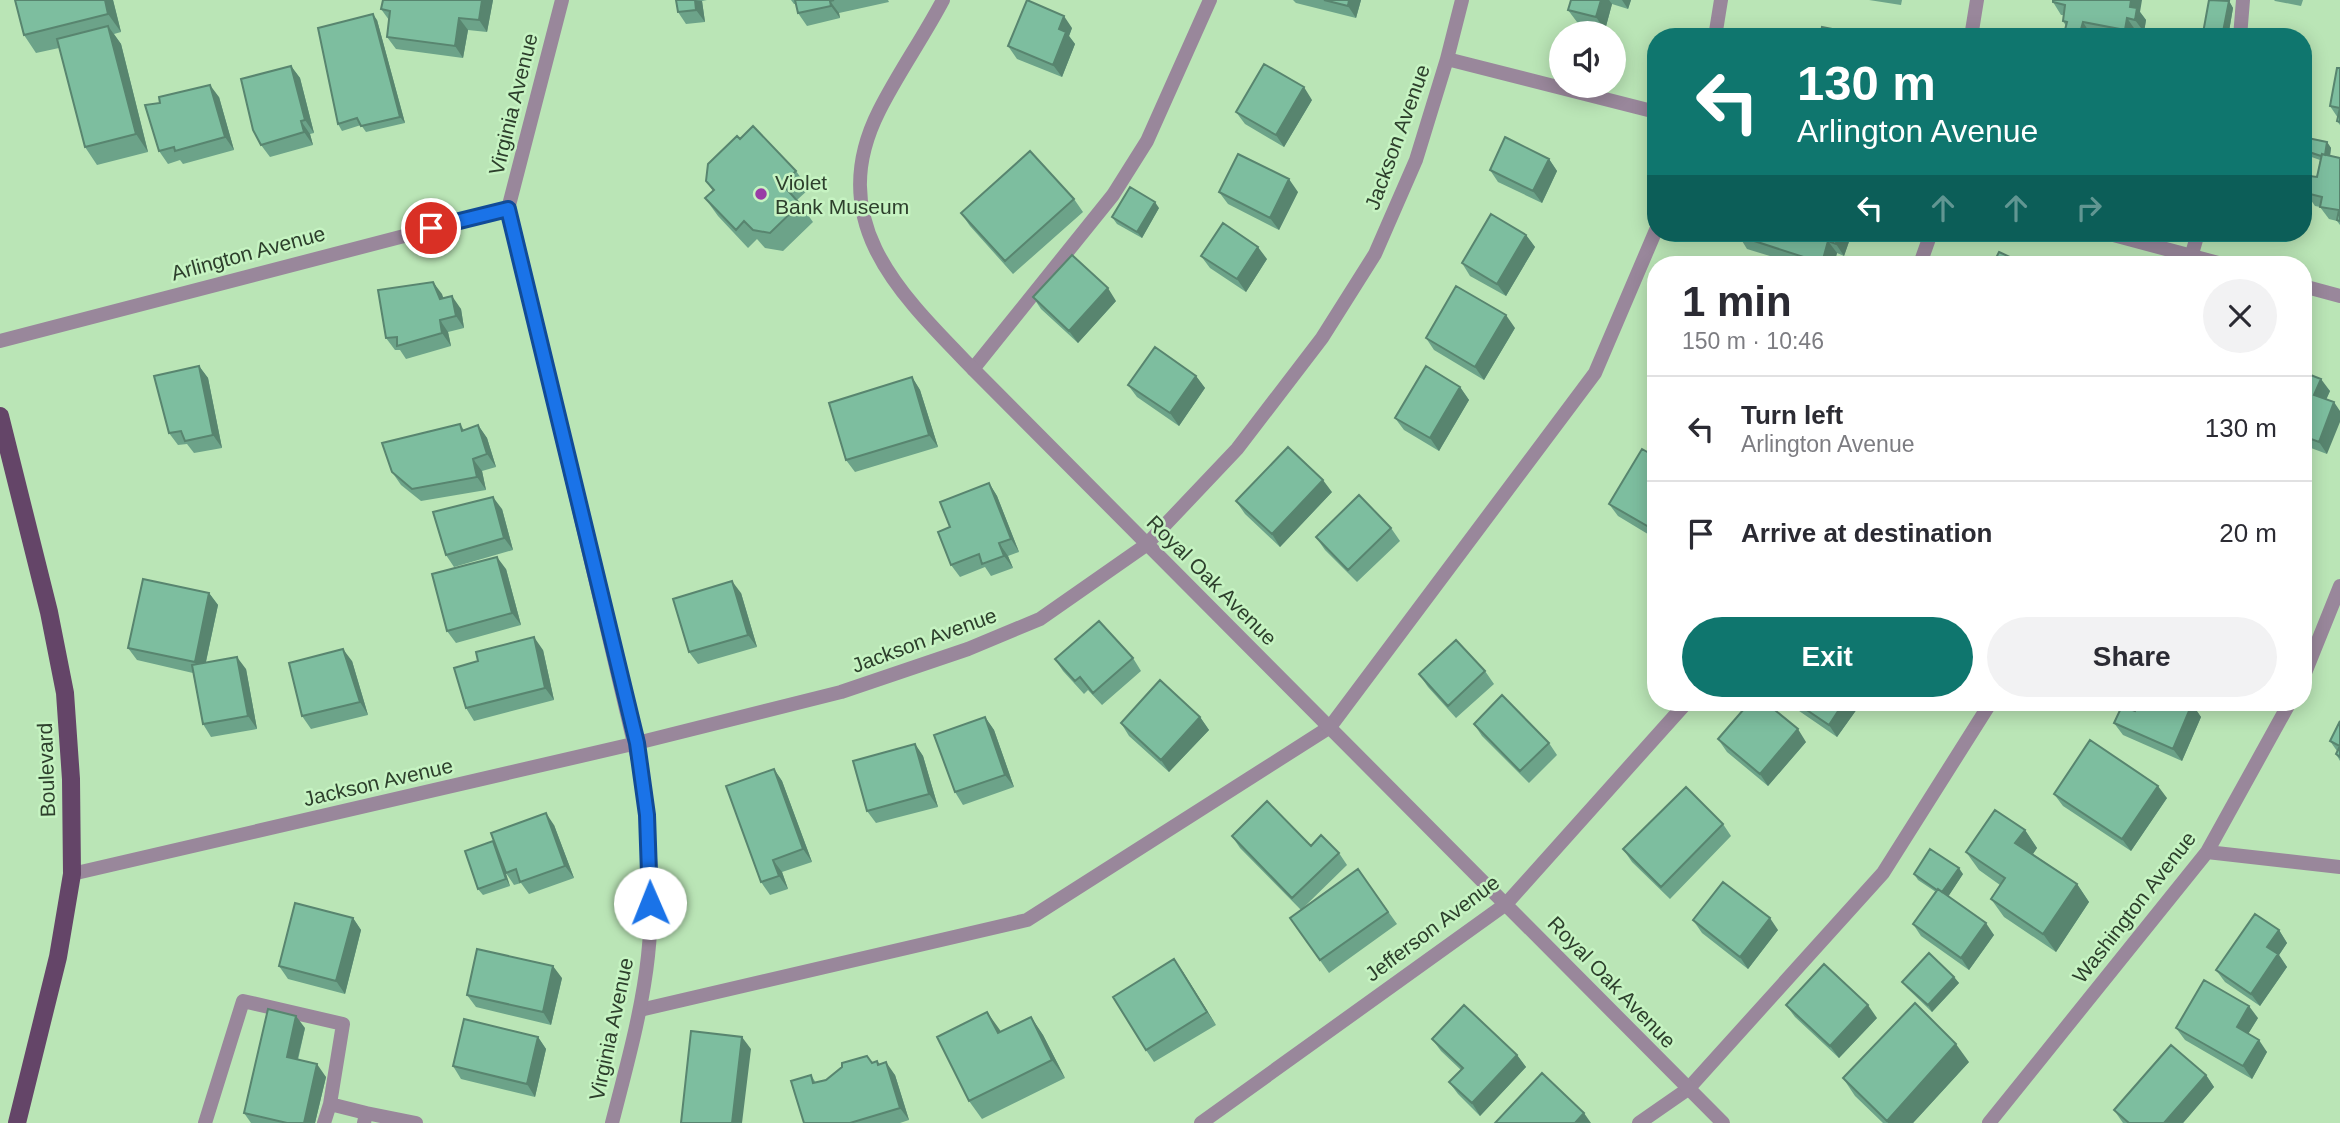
<!DOCTYPE html>
<meta charset="utf-8">
<style>
:root{--surface:#fff;--page:#f2f2f3;--text:#2b2b33;--muted:#7c7c81;--line:#e1e1e2;--accent:#0f766e}
body{margin:0;font-family:Arial,sans-serif;background:var(--page);color:var(--text);height:100vh;display:flex;flex-direction:column;font-size:26px;white-space:nowrap}
*{box-sizing:border-box;margin:0}
p{font-size:23px;color:var(--muted)}
.icon{flex:none;width:38px;height:38px;fill:none;stroke:currentColor;stroke-width:2;stroke-linecap:round;stroke-linejoin:round}
.map{position:relative;flex:1;overflow:hidden}
.side{position:absolute;left:1647px;top:256px;width:665px;height:455px;display:flex;flex-direction:column;background:var(--surface);border-radius:28px;box-shadow:0 4px 18px #0003}
.side>*{flex:none}
.guide{position:absolute;left:1647px;top:28px;width:665px;height:214px;border-radius:28px;box-shadow:0 4px 18px #0003;background:#0f766e;color:#fff;overflow:hidden}
.controls{position:absolute;left:1549px;top:21px;display:grid;gap:14px}
.controls a{display:grid;place-items:center;width:77px;height:77px;border-radius:50%;background:var(--surface);box-shadow:0 4px 18px #0003;font-size:35px}
.pin{position:absolute;display:grid;place-items:center;width:60px;height:60px;color:#fff;margin:-30px;border:4px solid #fff;border-radius:50%;box-shadow:0 2px 7px #0007}
.me{position:absolute;width:77px;margin:-38px;rotate:359deg;stroke-linejoin:round;filter:drop-shadow(0 0 5px #0008)}
.turn{display:flex;align-items:center;gap:24px;height:147px;padding:0 35px;font-size:32px}
.turn .icon{width:91px;height:91px;stroke-width:2.5}
.turn b{display:block;font-size:49px;line-height:60px}
.lanes{display:flex;align-items:center;height:66px;padding:0 35px;background:#0003;justify-content:center;gap:35px;direction:ltr}
.lanes .off{opacity:.35}
.round{display:grid;place-items:center;flex:none;width:74px;height:74px;border-radius:37px;background:var(--page)}
.headline{display:flex;align-items:center;justify-content:space-between;height:119px;padding:0 35px}
h1{font-size:42px;font-weight:700;line-height:52px}
.button{display:flex;gap:14px;margin-top:auto;padding:14px 35px}
.button a{flex:1;height:80px;border-radius:42px;background:var(--accent);color:#fff;font-size:28px;font-weight:700;line-height:80px;text-align:center}
.button a+a{background:var(--page);color:var(--text)}
ul{padding:0;list-style:none}
li{display:flex;align-items:center;gap:21px;height:105px;padding:0 35px;border-top:2px solid var(--line)}
li div{flex:1}
li b{display:block;font-size:26px}
li em{font-style:normal}
.map>svg:first-child{display:block}
.lines{fill:none;stroke-linecap:round;stroke-linejoin:round}
.lane{stroke:#99879b;stroke-width:14}
.street{stroke:#99879b;stroke-width:14}
.primary{stroke:#644568;stroke-width:18}
.wall{fill:#6ca389}
.shaded-wall{fill:#58856f}
.building{fill:#7dbe9f;stroke:#58856f;stroke-width:2}
.route-casing{stroke:#114b97;stroke-width:18}
.route{stroke:#1a73e8;stroke-width:12}
.poi-dot{fill:#993ca6;stroke:#c6f3c2;stroke-width:2.5}
.labels{text-anchor:middle;dominant-baseline:central;stroke-width:5;stroke-linejoin:round;paint-order:stroke}
.street-label{font-size:21px;fill:#2d3f2c;stroke:#c6f3c2}
.poi-label{font-size:21px;fill:#2d3f2c;stroke:#c6f3c2;text-anchor:start}
</style>
<div class="map">
<svg width="2340" height="1123" viewBox="0 0 2340 1123">
<rect width="100%" height="100%" fill="#bae5b6"/>
<g class="lines">
<path class="lane" d="M1715,37L1721,0
M2240,37L2243,0
M2189,264L2198,233
M973,369L1113,195L1147,141L1210,0
M640,1010L1027,920L1330,727L1595,373L1656,230
M205,1123L243,1001L343,1024L330,1104
M324,1123L330,1104L366,1113
M364,1123L366,1113L416,1123
M1639,1123L1688,1089L1883,873L1991,702"/>
<path class="street" d="M562,0L508,209L645,790C650,844 654,901 648,956C642,1012 626,1068 612,1123
M943,0C923,38 898,73 879,111C823,222 901,295 973,369L1723,1123
M1971,37L1977,0
M1447,59L1656,112
M2106,233L2222,264
M1920,264L1931,233
M2303,286L2340,296
M0,341L508,209
M2303,678L2340,586
M2207,852L2340,867
M72,874L637,743L841,692L968,649L1040,619L1146,545L1237,449L1322,338L1375,254L1416,160L1447,59L1462,0
M1201,1123L1506,904L1687,702
M1989,1123L2207,852L2290,702"/>
<path class="primary" d="M0,416L49,612L65,693L71,779L72,874L58,957L17,1123"/>
</g>
<path class="wall" d="M15,0H113L121,32L114,34L121,44L148,152L97,165L85,147L59,48L36,53L24,35Z
M493,0L487,32L468,30L463,58L396,49L387,37L389,20L381,9Z
M676,0H707L702,1L705,22L686,24L678,12Z
M791,0H888L889,2L839,13L840,18L807,26L798,13L796,4H794Z
M1293,0H1361L1356,18L1296,3Z
M1571,0H1631L1628,9L1612,4L1605,30L1577,22L1568,10Z
M1869,0H1902L1901,5Z
M2274,0H2303L2301,6L2275,1Z
M2229,1L2233,8L2228,37H2206L2203,33Z
M2053,2L2140,12L2146,20L2144,32L2136,31L2134,37H2102L2091,35V37H2070L2065,30L2066,26L2063,21L2064,15H2061Z
M377,20L405,123L366,132L361,125L342,131L338,124Z
M1072,28L1069,36L1075,44L1062,77L1017,59L1008,46Z
M291,66L300,78L314,133L310,134L313,145L270,157L261,145Z
M2340,68V125L2337,121L2338,118L2330,106Z
M219,97L234,150L183,164L180,160L168,164L159,151Z
M1312,100L1284,147L1245,124L1236,112Z
M2303,137L2327,142L2331,148L2330,156L2340,158V225L2337,221L2329,219L2320,207L2315,206L2306,193L2317,177L2320,160L2303,154Z
M740,139L796,171L809,189L797,200L813,222L783,251L765,248L757,239L748,248L718,216L705,198L713,191L706,181Z
M1549,159L1557,171L1542,203L1498,182L1490,170Z
M1219,192H1298L1279,230L1228,204Z
M1074,199L1083,212L1013,274L970,226L961,213Z
M1159,208L1142,238L1117,224L1112,217Z
M1852,233L1844,256L1837,253L1834,264H1796L1747,249L1739,236Z
M1526,235L1535,247L1506,296L1470,276L1462,263Z
M1201,256L1267,259L1246,292L1210,268Z
M433,282L443,298L461,309L464,328L448,332L451,346L406,359L400,350H395L386,338Z
M1033,297L1116,301L1078,343L1041,309Z
M1515,328L1484,380L1434,350L1426,338Z
M199,366L208,378L222,448L194,453L187,444L178,445L169,433Z
M2303,372L2330,391L2326,399L2327,454L2303,445Z
M1196,376L1205,388L1179,426L1137,397L1128,385Z
M912,377L920,390L938,447L855,472L846,460Z
M1460,387L1469,400L1439,451L1404,430L1395,418Z
M460,424L464,430L478,425L487,438L496,467L482,471L486,490L421,501L401,485L392,472Z
M1656,457V539L1618,516L1609,504Z
M989,483L997,496L1019,552L1008,556L1013,568L991,576L985,567L960,577L951,565L950,527Z
M1332,492L1280,547L1245,514L1236,501Z
M502,509L513,550L454,567L446,555Z
M1391,528L1400,541L1357,582L1325,550L1316,537Z
M506,569L521,625L456,643L447,631Z
M209,593L218,605L206,662L246,669L257,729L211,737L203,724L193,673L137,660L128,648Z
M741,593L757,647L698,664L689,652Z
M543,650L554,700L474,721L466,708Z
M1133,658L1141,671L1102,705L1088,690L1084,694L1063,671L1055,659Z
M352,661L368,715L311,729L302,716Z
M1485,671L1494,684L1456,718L1428,687L1419,674Z
M1786,702H1862L1837,737Z
M2192,704L2201,717L2182,761L2123,735L2114,723Z
M985,717L994,730L1014,787L963,805L955,792Z
M1200,717L1209,730L1169,772L1129,736L1121,723Z
M2340,721V761L2336,754L2337,751L2330,741Z
M1474,724L1549,743L1557,755L1529,783L1482,736Z
M1718,739L1806,742L1768,786L1727,752Z
M915,744L923,756L938,807L876,823L867,811Z
M774,769L782,781L812,862L782,872L788,889L770,895L761,882Z
M2054,794L2167,798L2131,851L2063,806Z
M1723,824L1731,836L1670,899L1632,862L1623,849Z
M554,825L574,878L529,894L521,883L514,885L506,873L504,867L510,886L483,895L478,889L493,841L496,846Z
M2025,830L2037,848L2033,854L2077,884L2089,902L2056,952L2004,917L1991,899L2000,885L1979,870L1966,852Z
M1232,836L1311,846L1339,853L1347,865L1302,909L1358,869L1397,924L1329,973L1290,918L1301,910L1240,848Z
M1914,874H1963L1948,896L1994,935L1969,970L1921,936L1913,924L1936,892L1918,880Z
M353,918L361,930L345,994L288,979L279,966Z
M1693,920L1778,930L1748,969L1702,933Z
M2279,930L2287,943L2279,955L2287,967L2260,1006L2225,982L2216,970Z
M1183,972L1216,1025L1154,1062L1146,1050Z
M1954,977L1959,983L1932,1012L1907,988L1902,982Z
M562,978L551,1025L476,1007L467,995Z
M1786,1005L1877,1018L1839,1058L1795,1017Z
M1031,1017L1043,1035L1065,1078L982,1119L969,1101L1001,1032Z
M2258,1018L2248,1034L2267,1052L2252,1079L2185,1040L2176,1028Z
M305,1028L298,1060L326,1077L315,1123H251L244,1113Z
M538,1037L546,1049L535,1097L461,1079L453,1066Z
M1432,1039L1517,1055L1526,1067L1480,1116L1458,1094L1449,1082L1461,1070L1441,1051Z
M877,1061L880,1064L895,1075L909,1120L900,1123H804L811,1075L816,1083Z
M1969,1062L1913,1123H1883L1855,1096L1843,1078Z
M2206,1075L2214,1087L2183,1123H2123L2114,1110Z"/>
<path class="shaded-wall" d="M105,0H113L121,32L108,14Z
M482,0H493L487,32L479,20Z
M695,0L702,1L705,22L696,10Z
M1349,0H1361L1356,18L1348,6Z
M1601,0H1609L1612,4L1605,30L1596,17Z
M1622,0H1631L1628,9Z
M2131,0H2142L2140,12L2146,20L2144,32L2135,20L2130,7Z
M830,1L839,13L840,18L831,6Z
M2229,1L2233,8L2228,37H2222Z
M373,14L377,20L405,123L400,117Z
M1064,16L1072,28L1069,36L1075,44L1062,77L1053,65L1059,29Z
M459,18L468,30L463,58L455,46Z
M2127,18L2136,31L2134,37H2129L2125,30Z
M2083,22L2091,35V37H2083L2080,33Z
M108,26L121,44L148,152L136,134Z
M291,66L300,78L314,133L305,120Z
M210,85L219,97L234,150L225,137Z
M1304,87L1312,100L1284,147L1276,135Z
M301,121L310,134L313,145L304,132Z
M2327,142L2331,148L2329,163L2324,157Z
M1549,159L1557,171L1542,203L1533,191Z
M1289,179L1298,192L1279,230L1270,218Z
M1155,202L1159,208L1142,238L1137,232Z
M1839,233H1852L1844,256L1836,244Z
M1526,235L1535,247L1506,296L1497,284Z
M1828,241L1837,253L1834,264H1823L1822,263Z
M1258,247L1267,259L1246,292L1237,279Z
M433,282L442,294L448,311L440,299Z
M1108,288L1116,301L1078,343L1069,331Z
M452,296L461,309L464,328L456,316Z
M1506,315L1515,328L1484,380L1475,367Z
M440,320L448,332L451,346L442,333Z
M199,366L208,378L222,448L213,435Z
M1196,376L1205,388L1179,426L1170,413Z
M912,377L920,390L938,447L929,435Z
M2321,379L2330,391L2323,407L2314,395Z
M1460,387L1469,400L1439,451L1430,438Z
M2334,402L2340,411V422L2327,454L2319,442Z
M478,425L487,438L496,467L487,454Z
M473,459L482,471L486,490L477,477Z
M1323,480L1332,492L1280,547L1272,534Z
M989,483L997,496L1019,552L1011,539Z
M493,497L502,509L513,550L504,538Z
M999,543L1008,556L1013,568L1004,556Z
M497,557L506,569L521,625L512,613Z
M732,581L741,593L757,647L748,635Z
M209,593L218,605L203,675L195,662Z
M534,637L543,650L554,700L545,688Z
M343,649L352,661L368,715L360,702Z
M237,657L246,669L257,729L248,716Z
M1844,702H1862L1837,737L1829,725Z
M2192,704L2201,717L2182,761L2173,749Z
M985,717L994,730L1014,787L1005,775Z
M1200,717L1209,730L1169,772L1161,760Z
M1798,729L1806,742L1768,786L1760,774Z
M915,744L923,756L938,807L929,794Z
M774,769L782,781L812,862L803,849Z
M2158,786L2167,798L2131,851L2122,839Z
M546,813L554,825L574,878L565,866Z
M2025,830L2037,848L2028,861L2015,843Z
M493,841L497,848L510,886L506,879Z
M773,860L782,872L788,889L779,876Z
M1959,868L1963,874L1946,900L1942,893Z
M2077,884L2089,902L2056,952L2043,934Z
M353,918L361,930L345,994L336,981Z
M1770,918L1778,930L1748,969L1740,957Z
M1986,923L1994,935L1969,970L1961,958Z
M2279,930L2287,943L2279,955L2287,967L2260,1006L2251,994L2267,947Z
M1174,959L1183,972L1216,1025L1207,1012Z
M553,966L562,978L551,1025L543,1012Z
M1954,977L1959,983L1932,1012L1928,1005Z
M1868,1005L1877,1018L1839,1058L1830,1046Z
M2249,1006L2258,1018L2245,1039L2237,1027Z
M987,1012L1000,1030L1010,1051L998,1033Z
M296,1016L305,1028L295,1069L287,1057Z
M1031,1017L1043,1035L1065,1078L1052,1060Z
M538,1037L546,1049L535,1097L527,1084Z
M742,1037L751,1049L742,1123H732Z
M2259,1040L2267,1052L2252,1079L2243,1066Z
M1956,1044L1969,1062L1913,1123H1888L1887,1121Z
M1517,1055L1526,1067L1480,1116L1472,1103Z
M886,1062L895,1075L909,1120L900,1108Z
M317,1064L326,1077L315,1123H304Z
M2206,1075L2214,1087L2183,1123H2164Z
M1584,1113L1591,1123H1575Z"/>
<path class="building" d="M15,0H105L108,14L24,35Z
M383,0H482L479,20L459,18L455,46L387,37L390,11L381,9Z
M676,0H695L696,10L678,12Z
M795,0H834L830,1L831,6L798,13Z
M1027,0L1064,16L1059,29L1066,32L1053,65L1008,46Z
M1324,0H1349L1348,6Z
M1571,0H1601L1596,17L1568,10Z
M2053,0H2131L2130,7L2137,8L2135,20L2127,18L2125,30L2083,22L2080,33L2065,30L2067,22L2063,21L2065,5L2053,2Z
M2209,0L2229,1L2222,37L2203,33Z
M373,14L400,117L361,126L357,118L338,124L318,28Z
M108,26L136,134L85,147L57,39Z
M1822,27L1873,37H1810L1812,30L1821,32Z
M1737,32L1755,37H1736Z
M1264,64L1304,87L1276,135L1236,112Z
M291,66L305,120L301,121L304,132L261,145L253,130L241,79Z
M2337,68H2340V122L2337,121L2340,108L2330,106Z
M210,85L225,137L175,151L174,147L159,151L145,105L160,103L159,97Z
M753,126L796,171L782,184L800,204L770,233L753,230L744,221L736,230L705,198L714,190L706,181L708,164L737,136L740,139Z
M1505,137L1549,159L1533,191L1490,170Z
M2303,137L2327,142L2325,155L2322,154L2321,156L2303,150Z
M1030,151L1074,199L1005,261L961,213Z
M1238,154L1289,179L1270,218L1219,192Z
M2322,154L2340,158V221L2337,220L2339,210L2320,207L2322,197L2306,193L2310,176L2317,177Z
M1130,187L1155,202L1137,232L1112,217Z
M1491,214L1526,235L1497,284L1462,263Z
M1223,223L1258,247L1237,279L1201,256Z
M1740,233H1839L1836,244L1828,241L1822,263L1739,236Z
M1999,252L2025,264H1993Z
M1072,255L1108,288L1069,331L1033,297Z
M433,282L440,299L452,296L456,316L440,320L442,333L397,346V337L386,338L378,290Z
M1456,286L1506,315L1475,367L1426,338Z
M1155,347L1196,376L1170,413L1128,385Z
M199,366L213,435L185,441L181,431L169,433L154,376Z
M1426,366L1460,387L1430,438L1395,418Z
M2303,372L2321,379L2314,395L2334,402L2319,442L2303,436Z
M912,377L929,435L846,460L829,403Z
M460,424L462,431L478,425L487,454L473,459L477,477L412,489L392,472L382,443Z
M1288,447L1323,480L1272,534L1236,501Z
M1642,449L1656,457V531L1609,504Z
M989,483L1011,539L999,543L1004,556L982,564L979,554L951,565L938,532L950,527L940,502Z
M1359,495L1391,528L1348,570L1316,537Z
M493,497L504,538L446,555L433,512Z
M497,557L512,613L447,631L432,574Z
M143,579L209,593L195,662L128,648Z
M732,581L748,635L689,652L673,599Z
M1099,621L1133,658L1093,693L1080,677L1075,681L1055,659Z
M534,637L545,688L466,708L454,668L478,661L476,652Z
M1456,640L1485,671L1448,706L1419,674Z
M343,649L360,702L302,716L289,663Z
M237,657L248,716L203,724L192,665Z
M1160,680L1200,717L1161,760L1121,723Z
M1502,695L1549,743L1520,771L1474,724Z
M1750,702H1765L1798,729L1760,774L1718,739Z
M1795,702H1844L1829,725Z
M2139,702H2186L2192,704L2173,749L2114,723L2122,706L2135,711Z
M985,717L1005,775L955,792L934,735Z
M2340,721V757L2336,754L2340,746L2330,741Z
M2090,740L2158,786L2122,839L2054,794Z
M915,744L929,794L867,811L853,761Z
M774,769L803,849L773,860L779,876L761,882L726,786Z
M1686,787L1723,824L1661,887L1623,849Z
M1267,801L1311,846L1321,835L1339,853L1292,898L1232,836Z
M1995,810L2025,830L2015,843L2077,884L2043,934L1991,899L2005,878L1966,852Z
M546,813L565,866L520,882L516,869L506,873L491,833Z
M493,841L506,879L478,889L465,851Z
M1930,849L1959,868L1942,892L1938,889L1937,890L1914,874Z
M1358,869L1388,912L1320,960L1290,918Z
M1723,882L1770,918L1740,957L1693,920Z
M1938,889L1986,923L1961,958L1913,924Z
M295,903L353,918L336,981L279,966Z
M2255,914L2279,930L2267,947L2278,954L2251,994L2216,970Z
M477,949L553,966L543,1012L467,995Z
M1929,953L1954,977L1928,1005L1902,982Z
M1174,959L1207,1012L1146,1050L1113,997Z
M1824,964L1868,1005L1830,1046L1786,1005Z
M2204,980L2249,1006L2237,1027L2259,1040L2243,1066L2176,1028Z
M1915,1003L1956,1044L1887,1121L1843,1078Z
M1464,1005L1517,1055L1472,1103L1449,1082L1463,1068L1432,1039Z
M268,1009L296,1016L287,1057L317,1064L304,1123H287L244,1113Z
M987,1012L998,1033L1031,1017L1052,1060L969,1101L937,1037Z
M464,1019L538,1037L527,1084L453,1066Z
M691,1031L742,1037L732,1123H681Z
M2171,1045L2206,1075L2164,1123H2129L2114,1110Z
M867,1056L872,1063L877,1061L878,1065L886,1062L900,1108L850,1123H804L791,1081L811,1075L813,1083L826,1080L842,1067V1063Z
M1542,1073L1584,1113L1575,1123H1495Z"/>
<g class="lines">
<defs>
<path id="route" d="M431,228L508,209L637,743L647,815L650,903"/>
</defs>
<use href="#route" class="route-casing"/>
<use href="#route" class="route"/>
</g>
<circle class="poi-dot" cx="761" cy="194" r="7"/>
<g class="labels">
<g class="street-label">
<text transform="translate(513 104) rotate(-76)">Virginia Avenue</text>
<text transform="translate(1397 137) rotate(-70)">Jackson Avenue</text>
<text transform="translate(248 253) rotate(-15)">Arlington Avenue</text>
<text transform="translate(1212 580) rotate(45)">Royal Oak Avenue</text>
<text transform="translate(924 640) rotate(-20)">Jackson Avenue</text>
<text transform="translate(46 770) rotate(-92)">Boulevard</text>
<text transform="translate(378 782) rotate(-13)">Jackson Avenue</text>
<text transform="translate(2134 907) rotate(-52)">Washington Avenue</text>
<text transform="translate(1432 928) rotate(-37)">Jefferson Avenue</text>
<text transform="translate(1612 982) rotate(46)">Royal Oak Avenue</text>
<text transform="translate(611 1029) rotate(-78)">Virginia Avenue</text>
</g>
<g class="poi-label">
<text x="775" y="182">Violet<tspan x="775" dy="24">Bank Museum</tspan></text>
</g>
</g>
</svg>
<div class="controls">
<a><svg class="icon" aria-label="sound" viewBox="0 0 24 24"><path d="M4 9h4l5-4v14l-5-4H4zM17 9q2 3 0 6"/></svg></a>
</div>
<div class="pin" style="left:431px;top:228px;background:#d93025"><svg class="icon" aria-label="arrive" viewBox="0 0 24 24"><path d="M6 21V4h12l-3 4 3 4H6"/></svg></div>
<svg class="me" style="left:650px;top:903px" viewBox="-20 -20 40 40"><circle r="19" fill="#fff"/><path d="M0-13L10 11 0 6-10 11z" fill="#1a73e8"/></svg>
<div class="guide">
<div class="turn"><svg class="icon" aria-label="left" viewBox="0 0 24 24"><path d="M17 20v-9H6M10 6l-5 5 5 5"/></svg><div><b>130 m</b>Arlington Avenue</div></div>
<div class="lanes"><svg class="icon" aria-label="left" viewBox="0 0 24 24"><path d="M17 20v-9H6M10 6l-5 5 5 5"/></svg><svg class="icon off" aria-label="ahead" viewBox="0 0 24 24"><path d="M12 20V5M6 11l6-6 6 6"/></svg><svg class="icon off" aria-label="ahead" viewBox="0 0 24 24"><path d="M12 20V5M6 11l6-6 6 6"/></svg><svg class="icon off" aria-label="right" viewBox="0 0 24 24"><path d="M7 20v-9h11M14 6l5 5-5 5"/></svg></div>
</div>
<section class="side">
<div class="headline"><div><h1>1 min</h1><p>150 m · 10:46</p></div><a class="round"><svg class="icon" aria-label="close" viewBox="0 0 24 24"><path d="M6 6l12 12M18 6L6 18"/></svg></a></div>
<ul>
<li><svg class="icon" aria-label="left" viewBox="0 0 24 24"><path d="M17 20v-9H6M10 6l-5 5 5 5"/></svg><div><b>Turn left</b><p>Arlington Avenue</p></div><em>130 m</em></li>
<li><svg class="icon" aria-label="arrive" viewBox="0 0 24 24"><path d="M6 21V4h12l-3 4 3 4H6"/></svg><div><b>Arrive at destination</b></div><em>20 m</em></li>
</ul>
<div class="button"><a>Exit</a><a>Share</a></div>
</section>
</div>
